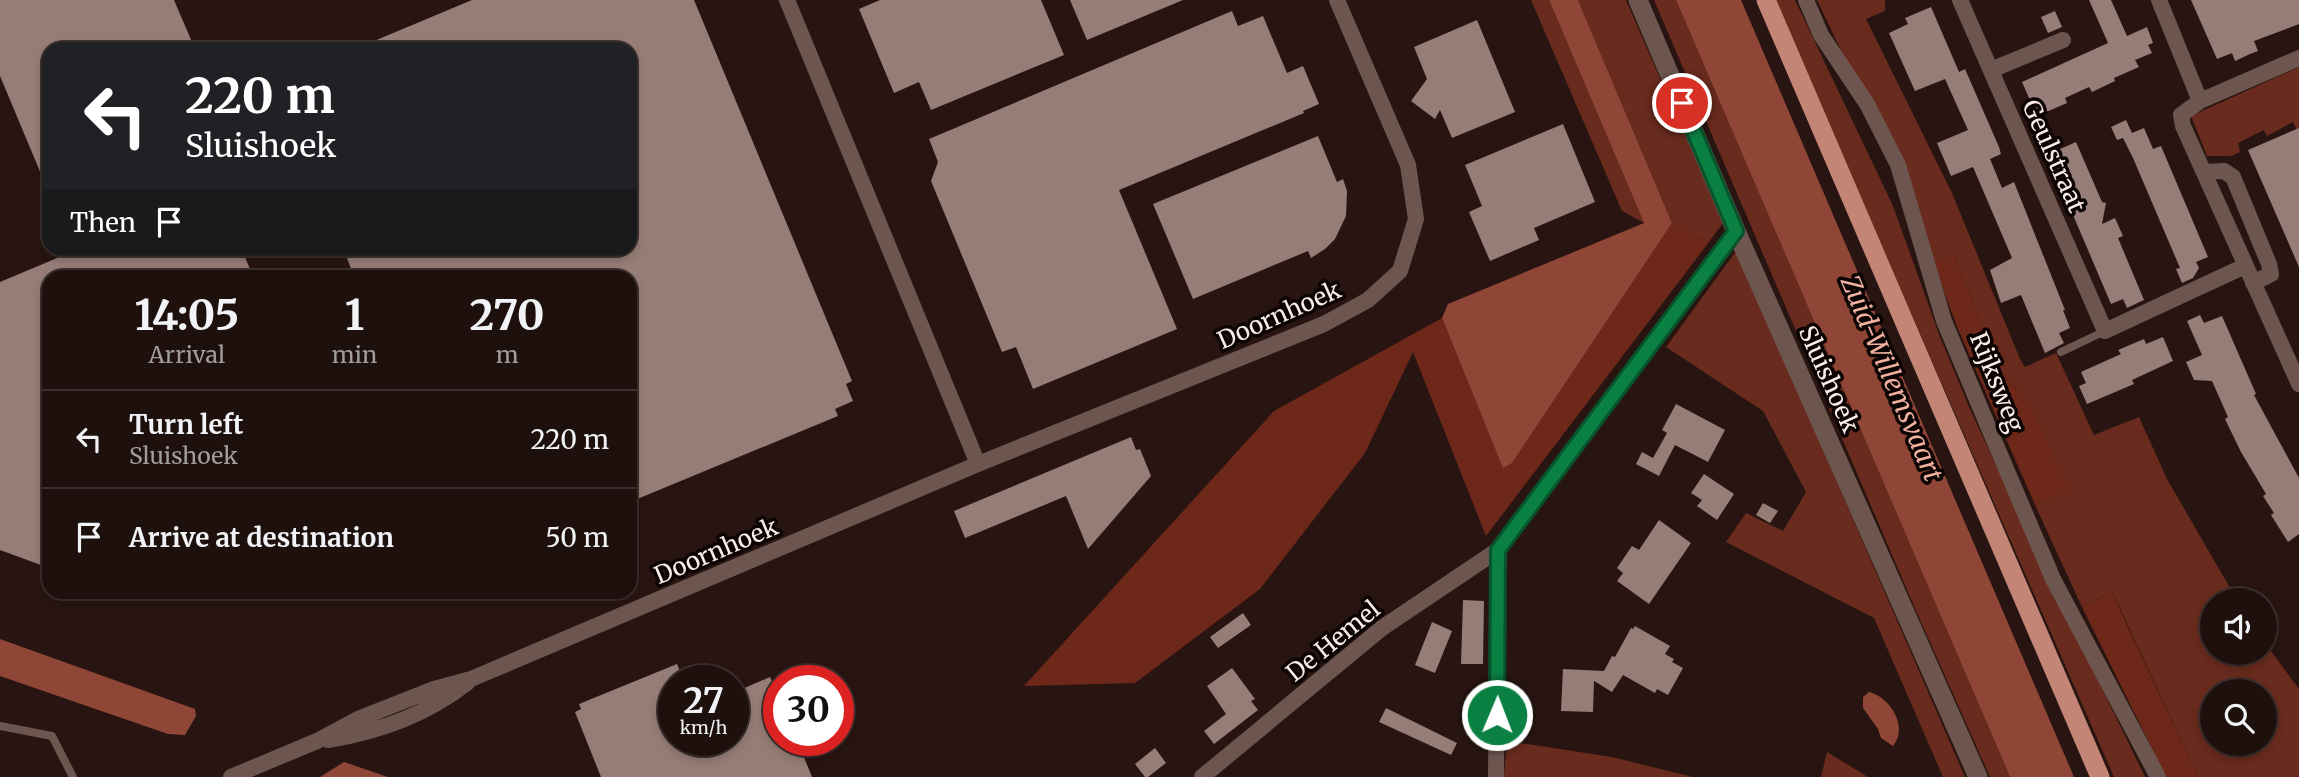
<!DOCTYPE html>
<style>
:root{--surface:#1e100d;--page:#261916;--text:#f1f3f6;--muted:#a19d9d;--line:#3c302e}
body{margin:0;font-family:Merriweather,serif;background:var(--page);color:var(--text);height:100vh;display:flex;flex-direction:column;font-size:26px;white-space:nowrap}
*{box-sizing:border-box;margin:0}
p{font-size:23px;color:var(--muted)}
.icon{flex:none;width:38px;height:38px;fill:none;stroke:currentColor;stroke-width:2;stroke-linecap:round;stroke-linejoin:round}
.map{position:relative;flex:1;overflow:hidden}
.sheet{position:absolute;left:42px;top:270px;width:595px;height:329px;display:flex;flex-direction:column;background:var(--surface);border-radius:21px;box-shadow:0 4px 10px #0003,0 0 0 2px var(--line)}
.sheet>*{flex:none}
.top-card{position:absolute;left:42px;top:42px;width:595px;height:214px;border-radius:21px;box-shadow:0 4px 10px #0003,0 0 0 2px var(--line);background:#202124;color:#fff;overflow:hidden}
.controls{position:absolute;left:2200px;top:588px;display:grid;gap:14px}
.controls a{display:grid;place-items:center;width:77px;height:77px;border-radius:50%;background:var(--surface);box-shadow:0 4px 10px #0003,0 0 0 2px var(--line);font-size:35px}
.speed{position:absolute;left:658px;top:665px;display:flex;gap:14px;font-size:35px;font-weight:700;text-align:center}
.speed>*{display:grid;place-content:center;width:91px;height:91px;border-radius:50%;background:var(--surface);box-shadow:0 4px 10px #0003,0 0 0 2px var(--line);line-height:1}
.speed small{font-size:18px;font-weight:400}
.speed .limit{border:10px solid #d22;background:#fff;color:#111}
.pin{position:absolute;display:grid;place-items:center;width:60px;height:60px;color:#fff;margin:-30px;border:4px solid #fff;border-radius:50%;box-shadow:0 2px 7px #0007}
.me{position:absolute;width:77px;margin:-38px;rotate:1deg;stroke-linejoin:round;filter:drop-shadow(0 0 5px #0008)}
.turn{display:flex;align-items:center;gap:24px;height:147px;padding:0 28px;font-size:32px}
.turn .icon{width:91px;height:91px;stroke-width:2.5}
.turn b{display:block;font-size:49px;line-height:60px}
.then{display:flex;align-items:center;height:66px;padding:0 28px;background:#0003;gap:14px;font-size:26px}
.eta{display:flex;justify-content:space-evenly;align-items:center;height:119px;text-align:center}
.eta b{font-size:42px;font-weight:700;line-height:49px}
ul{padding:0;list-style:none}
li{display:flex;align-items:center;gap:21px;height:98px;padding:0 28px;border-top:2px solid var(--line)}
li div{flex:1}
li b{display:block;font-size:26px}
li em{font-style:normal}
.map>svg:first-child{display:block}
.green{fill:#682b1d;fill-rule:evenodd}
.forest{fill:#6e281a}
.water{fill:#8f4636}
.building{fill:#967d77}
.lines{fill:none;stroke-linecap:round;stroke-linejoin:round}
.service{stroke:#6e5650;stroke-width:8}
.minor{stroke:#6e5650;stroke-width:16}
.tertiary{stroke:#6e5650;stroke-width:19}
.primary{stroke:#c38576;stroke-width:19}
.route-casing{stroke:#07532c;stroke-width:18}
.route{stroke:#0b8043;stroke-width:12}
.labels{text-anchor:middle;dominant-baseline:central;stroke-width:7;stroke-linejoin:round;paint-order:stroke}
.street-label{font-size:24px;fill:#fbece8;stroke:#0b0403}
.water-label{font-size:26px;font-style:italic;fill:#f1b1a1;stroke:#0b0403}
</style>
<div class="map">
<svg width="2299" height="777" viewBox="0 0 2299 777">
<rect width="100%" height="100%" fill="#281511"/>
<path class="green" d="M1531,0H1549L1644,223L1622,211Z
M1578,0H1626L1723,223L1709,242L1672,223Z
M1654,0H1676L2010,777H1990L1917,613Z
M1774,0H1795L1893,206L1940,337L1970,409L2036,552L2145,777H2114Z
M1817,0H1885V11L1866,19L1952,193L2020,359L2025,367L2056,353L2094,435L2139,417L2167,479L2237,600H2212V653H2264L2265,643L2299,689V777H2198L2112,591L2082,607L2035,505L2068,491L2018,390L2001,371L1954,255L1933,263L1879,130ZM2212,691H2264V744H2212Z
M2299,67V135L2293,122L2267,136L2264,130L2238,143L2240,152L2231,156H2207L2191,116Z
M1736,251L1754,291L1965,777H1943L1874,618L1726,542L1746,513L1783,531L1806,492L1763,411L1666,347Z
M1507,741L1612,757L1693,777H1504Z
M1827,752L1868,777H1821Z"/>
<path class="forest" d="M1672,223L1709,242L1486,536L1413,352L1365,453L1260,589L1135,683L1024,686L1274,411L1442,318L1503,467L1512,463Z
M1954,255L2001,371L2018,390L2035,418L2069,491L2035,505L1958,329L1933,263Z
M2112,591L2121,612L2198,777H2166L2082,607Z"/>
<path class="water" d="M1549,0H1578L1672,223L1512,463L1503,468L1442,318L1448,304L1644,223Z
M1676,0H1741L2074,777H2010Z
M0,639L195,709L196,716L185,735L168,734L0,676Z
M1869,692C1890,697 1909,727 1893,746L1881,738L1878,729L1863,708V697Z
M344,762L388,777H320Z"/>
<path class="building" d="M0,0H174L195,49H49V193L0,76Z
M472,0H694L852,381L846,384L853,401L835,409L838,416L630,502V276H354L343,248H630V49H355Z
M880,0H1041L1064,55L931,110L919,82L894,93L859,9Z
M1070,0H1183L1087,40Z
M2089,0H2111L2127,36L2147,27L2153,43L2148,45L2152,53L2135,60L2139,67L2114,78L2115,81L2092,92L2089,87L2065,98L2067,103L2037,116L2022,82L2108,43Z
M2191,0H2299V24L2254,41L2258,51L2250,54L2235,61L2232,53L2217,59Z
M1931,7L1959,72L1965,69L1999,147L2001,154L1990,159L2002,188L2014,182L2065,310H2063L2070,328L2059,333L2064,343L2045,353L2021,295L2001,303L1990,270L2012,258L1973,167L1951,176L1937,143L1968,130L1945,79L1915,91L1889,33L1908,24L1905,18Z
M1232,11L1238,26L1263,16L1287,73L1303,66L1319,104L1303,111L1304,113L1119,190L1177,329L1033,389L1016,347L1002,352L931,181L938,162L929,139Z
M2055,11L2062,27L2048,33L2041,17Z
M1477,20L1515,112L1452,138L1440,110L1435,119L1411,101L1427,79L1414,47Z
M2126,120L2132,133L2144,128L2153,149L2161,146L2208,257L2196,262L2199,268L2193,278L2182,283L2176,269L2180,268L2133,158L2123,138L2117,140L2111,127Z
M1563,124L1595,202L1534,228L1539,240L1490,261L1469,212L1482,206L1465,165Z
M2299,128V267L2248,150Z
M1318,136L1337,182L1343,179L1347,191L1346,216L1335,239L1325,249L1311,258L1308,251L1193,299L1153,204Z
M2076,142L2102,202L2106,203L2102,224L2115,218L2123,236L2118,238L2144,300L2127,308L2123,299L2111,304L2050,161L2061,156L2058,150Z
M81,248H241L253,276H49V568L0,550V282Z
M2200,315L2204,323L2222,316L2256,394L2254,395L2299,478V534L2288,542L2271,515L2274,513L2263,496L2266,494L2241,452L2225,419L2228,417L2212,381L2194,380L2186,362L2202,355L2187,321Z
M2163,337L2173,361L2132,380L2134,384L2087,404L2079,386L2086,383L2081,372L2121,354L2118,350L2144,339L2146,344Z
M1676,404L1725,430L1708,462L1675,445L1659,476L1636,464L1642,452L1653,458L1667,433L1662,430Z
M1131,437L1136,450L1140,449L1151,476L1088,549L1066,496L965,538L954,511Z
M1704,474L1734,494L1717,520L1697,506L1702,500L1691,493Z
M1763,503L1778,511L1770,523L1756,515Z
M1659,520L1691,543L1649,604L1617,581L1623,573L1617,568L1632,546L1639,550Z
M1463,600L1484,601L1483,664H1461Z
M1243,613L1251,625L1218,648L1210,637Z
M1432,622L1452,631L1435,673L1415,665Z
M1635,626L1670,646L1665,654L1674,659L1672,662L1683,668L1668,695L1657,689L1655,693L1623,675L1612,692L1594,681L1593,712L1561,711L1563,669L1604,671L1612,656L1615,657L1631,628L1633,629Z
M677,664L684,681H674V740H733V693L770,677L779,697V740H797L812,777H601L575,712L581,709L579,704Z
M1232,668L1255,699L1251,701L1258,710L1214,744L1204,731L1226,714L1207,686Z
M1386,708L1457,743L1451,755L1379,722Z
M1155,748L1166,763L1148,777H1145L1135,764Z"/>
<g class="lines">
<path class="service" d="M2061,352L2105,331
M0,726L52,736L73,777"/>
<path class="minor" d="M787,0L978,464
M1806,0L1821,35L1867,104L1898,165L1944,321L1990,431L2053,579L2158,777
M1960,0L2105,331L2245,266
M2159,0L2200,101
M2299,58L2200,101L2181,115L2183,126L2299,384
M1991,70L2063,40
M2204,172L2224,171L2233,177L2269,264L2271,274L2253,283
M328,740C379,732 426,715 467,683
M231,777L317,741L358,719L434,689L471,679L978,464L1324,324L1368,300L1400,271L1416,219L1408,165L1337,0
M1202,777L1382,628L1498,550
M1496,777L1498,550L1736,231"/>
<path class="tertiary" d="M1638,0L1736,231L1978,777"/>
<path class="primary" d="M1766,0L2100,777"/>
</g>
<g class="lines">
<defs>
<path id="route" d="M1497,715L1498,550L1736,231L1682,103"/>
</defs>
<use href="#route" class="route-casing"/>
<use href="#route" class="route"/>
</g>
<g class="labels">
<g class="street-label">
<text transform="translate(2054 156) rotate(66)">Geulstraat</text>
<text transform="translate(1279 315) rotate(-24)">Doornhoek</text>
<text transform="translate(1829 379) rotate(66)">Sluishoek</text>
<text transform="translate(1997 382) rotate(68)">Rijksweg</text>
<text transform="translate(716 551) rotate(-23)">Doornhoek</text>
<text transform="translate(1333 641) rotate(-39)">De Hemel</text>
</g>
<g class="water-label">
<text transform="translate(1892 378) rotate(67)">Zuid-Willemsvaart</text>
</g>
</g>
</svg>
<div class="controls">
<a><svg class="icon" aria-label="sound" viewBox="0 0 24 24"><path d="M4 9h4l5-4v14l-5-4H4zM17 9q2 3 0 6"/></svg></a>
<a><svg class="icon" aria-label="search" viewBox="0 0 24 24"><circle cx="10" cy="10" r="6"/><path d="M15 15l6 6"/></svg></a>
</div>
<div class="speed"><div>27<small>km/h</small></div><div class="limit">30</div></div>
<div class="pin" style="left:1682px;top:103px;background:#d93025"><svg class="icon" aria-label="arrive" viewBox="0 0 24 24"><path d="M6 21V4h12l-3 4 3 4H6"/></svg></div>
<svg class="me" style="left:1497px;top:715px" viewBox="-20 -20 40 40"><circle r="17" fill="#0b8043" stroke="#fff" stroke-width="3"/><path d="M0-11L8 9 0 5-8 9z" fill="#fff"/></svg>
<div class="top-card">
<div class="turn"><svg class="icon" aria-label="left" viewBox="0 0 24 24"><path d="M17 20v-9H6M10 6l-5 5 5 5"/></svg><div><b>220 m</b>Sluishoek</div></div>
<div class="then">Then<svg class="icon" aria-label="arrive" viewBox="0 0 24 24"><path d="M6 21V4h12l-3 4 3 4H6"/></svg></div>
</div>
<section class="sheet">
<div class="eta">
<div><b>14:05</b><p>Arrival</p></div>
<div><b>1</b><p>min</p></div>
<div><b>270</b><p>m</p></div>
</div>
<ul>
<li><svg class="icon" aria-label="left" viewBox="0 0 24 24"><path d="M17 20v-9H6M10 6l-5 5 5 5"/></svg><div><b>Turn left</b><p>Sluishoek</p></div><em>220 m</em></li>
<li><svg class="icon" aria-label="arrive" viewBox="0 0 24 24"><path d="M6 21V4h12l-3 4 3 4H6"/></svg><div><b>Arrive at destination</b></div><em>50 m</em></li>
</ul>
</section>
</div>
